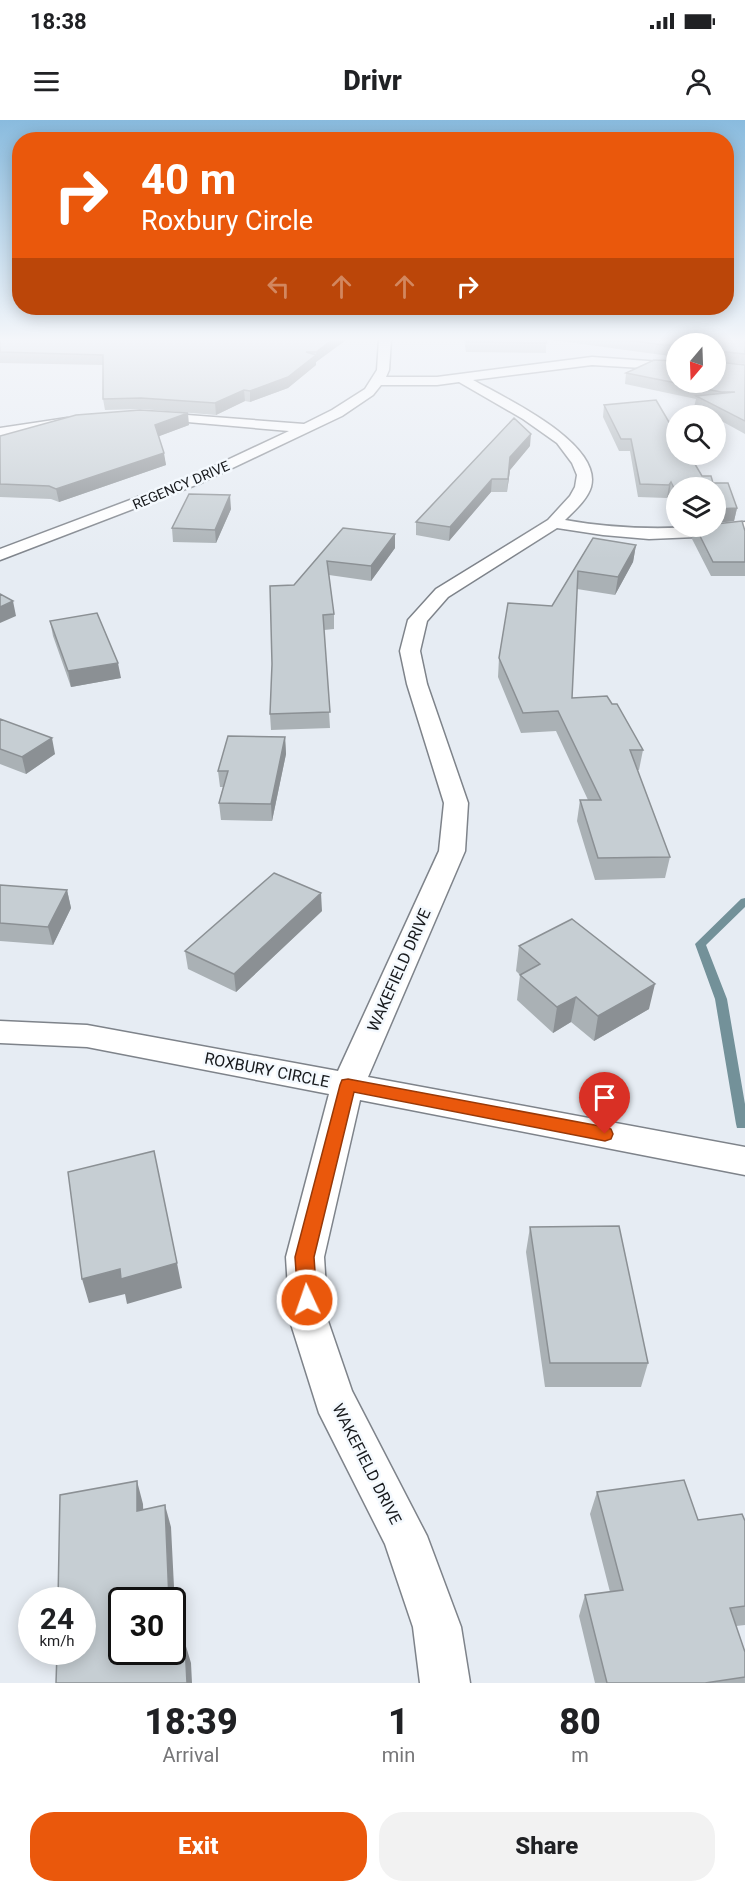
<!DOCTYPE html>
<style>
:root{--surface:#fff;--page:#f2f2f2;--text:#202124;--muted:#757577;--accent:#ea580c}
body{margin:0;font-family:Roboto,sans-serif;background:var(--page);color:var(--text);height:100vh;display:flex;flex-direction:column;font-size:22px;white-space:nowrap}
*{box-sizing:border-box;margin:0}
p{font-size:20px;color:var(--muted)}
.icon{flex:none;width:33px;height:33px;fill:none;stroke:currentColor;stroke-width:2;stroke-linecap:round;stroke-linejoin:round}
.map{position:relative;height:1563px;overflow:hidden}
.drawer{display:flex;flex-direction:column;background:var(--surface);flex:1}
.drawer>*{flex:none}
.guide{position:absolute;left:12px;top:12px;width:722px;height:183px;border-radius:24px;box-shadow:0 3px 15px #0003;background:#ea580c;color:#fff;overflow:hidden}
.needle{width:39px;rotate:199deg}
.fabs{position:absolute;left:666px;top:213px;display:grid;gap:12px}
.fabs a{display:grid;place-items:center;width:60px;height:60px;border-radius:50%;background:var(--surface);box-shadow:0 3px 15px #0003;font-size:30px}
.speed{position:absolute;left:18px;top:1467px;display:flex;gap:12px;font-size:30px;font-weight:700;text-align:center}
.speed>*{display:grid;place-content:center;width:78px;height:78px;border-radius:50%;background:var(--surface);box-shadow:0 3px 15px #0003;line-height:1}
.speed small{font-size:15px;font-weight:400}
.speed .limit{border:3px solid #111;border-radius:9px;background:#fff;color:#111}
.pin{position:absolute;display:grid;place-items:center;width:51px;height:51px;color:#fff;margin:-62px -26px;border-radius:50% 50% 50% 0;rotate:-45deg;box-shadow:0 0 6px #0007}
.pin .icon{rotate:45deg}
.me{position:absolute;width:66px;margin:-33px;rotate:357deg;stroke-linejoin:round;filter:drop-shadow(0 0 4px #0008)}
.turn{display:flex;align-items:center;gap:21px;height:126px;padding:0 30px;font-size:27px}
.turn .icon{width:78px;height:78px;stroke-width:2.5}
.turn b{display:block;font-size:42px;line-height:51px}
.lanes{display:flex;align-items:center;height:57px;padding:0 30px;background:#0003;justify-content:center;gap:30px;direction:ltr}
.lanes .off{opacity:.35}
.eta{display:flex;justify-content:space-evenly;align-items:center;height:102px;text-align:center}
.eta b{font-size:36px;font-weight:800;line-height:42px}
.cta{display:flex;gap:12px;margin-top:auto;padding:12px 30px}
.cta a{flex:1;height:69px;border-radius:24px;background:var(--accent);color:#fff;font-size:24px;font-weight:800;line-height:69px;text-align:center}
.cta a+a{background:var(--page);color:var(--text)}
.status{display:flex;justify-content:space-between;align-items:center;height:42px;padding:0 30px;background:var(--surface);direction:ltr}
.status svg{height:16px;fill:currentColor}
header{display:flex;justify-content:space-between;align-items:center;height:78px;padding:0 30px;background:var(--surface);font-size:27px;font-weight:800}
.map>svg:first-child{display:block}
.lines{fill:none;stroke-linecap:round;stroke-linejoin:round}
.stream{fill:#739199;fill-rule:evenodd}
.minor-casing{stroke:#7e838a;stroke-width:3}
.minor{fill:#fff;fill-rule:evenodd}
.wall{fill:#aab1b5;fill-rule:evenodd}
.shaded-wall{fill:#8b9094}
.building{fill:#c6ced3;stroke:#8b9094;stroke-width:1.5}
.route{fill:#ea580c;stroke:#983908;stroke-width:1.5}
.labels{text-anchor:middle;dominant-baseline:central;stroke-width:5;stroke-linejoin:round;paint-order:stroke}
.far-street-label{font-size:14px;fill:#17191c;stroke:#f4f9fe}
.street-label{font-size:16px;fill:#17191c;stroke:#f4f9fe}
</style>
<div class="status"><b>18:38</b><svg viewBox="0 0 49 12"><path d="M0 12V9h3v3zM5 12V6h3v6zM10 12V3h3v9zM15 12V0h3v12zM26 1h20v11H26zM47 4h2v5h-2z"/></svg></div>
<header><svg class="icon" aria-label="menu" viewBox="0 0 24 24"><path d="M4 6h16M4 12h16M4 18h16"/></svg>Drivr<svg class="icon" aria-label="person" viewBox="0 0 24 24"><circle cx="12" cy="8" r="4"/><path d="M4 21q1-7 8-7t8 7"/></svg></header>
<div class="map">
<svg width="745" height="1563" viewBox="0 0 745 1563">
<rect width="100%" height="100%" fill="#e6ecf3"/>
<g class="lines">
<path class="stream" d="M745,778V787L706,825L727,879L745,984V1008H737L736,1004L715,879L695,824L741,779Z"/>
<defs>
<path id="minor" d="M379,220H391L389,250L386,257H437L592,237L676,243V250L592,245L473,260C503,277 603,323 591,367C587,380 574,391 565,400C626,411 685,410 745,402V412L696,417L649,419L603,415L557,408L448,477L427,501L420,531L427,564L468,683L465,731L368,957L745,1027V1055L360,980L324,1137L328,1201L352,1271L427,1416L461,1507L470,1563H420L413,1507L385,1424L319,1293L290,1201L286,1137L329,974L87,927L0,923V901L87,905L338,951L439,731L444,683L407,564L400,531L408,500L436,469L548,400L570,376L575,367L577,355L572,343L557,323L523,299L459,262L437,265H381L373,275L342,296L201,363L0,440V429L191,357L289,311L153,299L148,298L146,295L148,292L304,304L332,290L365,269L377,250Z
M67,298L72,299L74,302L72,305L0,316V308Z"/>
</defs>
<use href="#minor" class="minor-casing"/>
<use href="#minor" class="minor"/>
</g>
<path class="wall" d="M0,220H346L316,242V245L288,268L250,282L245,281L216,295L142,289L105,290L103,279V245L0,243Z
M464,220H546V233L466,232Z
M553,220H745V244L717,242L745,245V314L716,298V296H710L694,287L696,279L625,264L626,253L675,241V236L662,235ZM676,224H716L676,262Z
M604,285L702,356L713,363L737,388L734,401L716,403V368H676V390L669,375L667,378L638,377L630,331H619L603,297Z
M189,305L159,316L166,345L59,382L51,379L0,377V316Z
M530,326L510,350L507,372H491L449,421L416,415V402Z
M231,389L216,423L173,422L172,408Z
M694,406H716L745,411V456H711L692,419Z
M343,408L395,414V428L371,461L329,455L334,494V509L324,510L330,608L271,610L270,594L294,465Z
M593,418L636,425L633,442L615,475L577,469L572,578L612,584L643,630L639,650H637L670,737L665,758L595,760L577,701L580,680H588L556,611L521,613L498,557L499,538L552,486Z
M50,501L121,558L71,567L53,516Z
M0,599L55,634L26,654L0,644Z
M285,617L286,634L272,701L221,700L219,683L223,667H220L218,651Z
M0,765L67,770L71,788L53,825L0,821Z
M322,791L236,872L188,849L185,831Z
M519,826L649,889L594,921L571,902L553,913L517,880L520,855L516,851Z
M530,1107L648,1243L641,1267H545L526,1132Z
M597,1372L698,1400L745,1401V1505L736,1506L745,1532V1563H595L579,1496L585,1475L610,1472L590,1394Z"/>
<path class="shaded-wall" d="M332,220H346L316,242V245L288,268L250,282V271L316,235V232Z
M244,270L245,281L216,295L215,283Z
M188,293L189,305L157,317L155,305Z
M531,314L530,326L510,350L507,372L510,337Z
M164,333L166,345L59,382L56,369Z
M492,359L491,372L449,421L450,407Z
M671,362L669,375L667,378L669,365Z
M230,375L231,389L216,423L215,410Z
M737,388L734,401L716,403V389Z
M395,414V428L371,461V446Z
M636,425L633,442L615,475L618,457Z
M13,481L16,496L0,503V487Z
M118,543L121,558L71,567L68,551Z
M285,617L286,634L272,701L271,684Z
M52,618L55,634L26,654L22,637Z
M67,770L71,788L53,825L48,807Z
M321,773L322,791L236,872L234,854Z
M655,864L649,889L594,921L598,896Z
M576,877L571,902L553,913L557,887Z
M177,1143L182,1168L127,1184L125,1174L89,1183L82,1159L120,1149Z
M137,1361L143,1384L144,1413L137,1391Z
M165,1385L171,1407L178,1547L172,1531V1480H169Z
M185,1523L191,1543L192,1563H187Z"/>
<path class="building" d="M0,220H332L316,232H306L316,235L288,257L250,271L244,270L215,283L141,278L103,279V235L0,232Z
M467,220H546L547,223L467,222Z
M629,220H745V234L718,231L716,240L718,242L745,245V301L696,276L735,272H721L626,253L654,240L676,241V262H716V224H676V225H663Z
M656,280L676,314V334H689L702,356H711L713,363H728L737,388L716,389V368H676V372L671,362L669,365L640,364L631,319H621L604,285Z
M140,290L188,293L155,305L164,333L56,369L49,366L0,364V316L76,295Z
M514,298L531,314L510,337L508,359H492L450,407L416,402Z
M189,374L230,375L215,410L172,408Z
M742,401L745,411V442H713L695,406H716V404Z
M343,408L395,414L371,446L327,441L334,494L323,495L330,592L270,594L272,544L270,466L294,465Z
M593,418L636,425L618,457L578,451L572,578L607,576L612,584H617L643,630H630L670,737L598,738L580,680H601L558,591L523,593L499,538L508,483L552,486Z
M0,474L13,481L0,487Z
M97,493L118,543L68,551L50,501Z
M0,599L52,618L22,637L0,629Z
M228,616L285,617L271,684L219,683L228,651H218Z
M274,753L321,773L234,854L185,831Z
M0,765L67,770L48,807L0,803Z
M572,799L655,864L598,896L576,877L557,887L520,855L540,844L519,826Z
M154,1031L177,1143L121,1159L120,1149L82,1159L68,1052Z
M619,1106L648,1243H550L530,1107Z
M684,1360L698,1400L742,1394L745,1401V1486L730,1488L745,1532V1557L705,1563H607L585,1475L623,1470L597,1372Z
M137,1361V1391L165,1385L169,1480H122V1532H172V1527L185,1523L187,1563H56L57,1532H82V1480H58L60,1375Z"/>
<linearGradient id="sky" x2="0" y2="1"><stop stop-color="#89bbde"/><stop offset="0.5" stop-color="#f4f6fa"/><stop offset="1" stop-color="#f4f6fa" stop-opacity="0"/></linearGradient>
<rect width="745" height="439" fill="url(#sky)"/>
<path class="route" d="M348,959L605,1007L611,1009L613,1014L611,1019L605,1021L354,972L314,1137L317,1180L314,1186L307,1189L301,1186L298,1180L295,1137L340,965L342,960Z"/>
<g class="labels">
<g class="far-street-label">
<text transform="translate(181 365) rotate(-23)">REGENCY DRIVE</text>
</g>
<g class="street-label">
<text transform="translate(399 850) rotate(-66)">WAKEFIELD DRIVE</text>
<text transform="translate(267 950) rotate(11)">ROXBURY CIRCLE</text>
<text transform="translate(367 1344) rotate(63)">WAKEFIELD DRIVE</text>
</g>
</g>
</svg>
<div class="fabs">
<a><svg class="needle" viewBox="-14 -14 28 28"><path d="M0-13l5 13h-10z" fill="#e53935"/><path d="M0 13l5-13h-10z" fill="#757577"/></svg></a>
<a><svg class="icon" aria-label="search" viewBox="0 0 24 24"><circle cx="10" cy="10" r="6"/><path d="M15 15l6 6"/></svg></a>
<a><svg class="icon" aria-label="layers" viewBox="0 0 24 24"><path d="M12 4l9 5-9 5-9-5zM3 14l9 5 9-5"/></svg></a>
</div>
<div class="speed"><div>24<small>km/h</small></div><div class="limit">30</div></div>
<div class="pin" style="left:605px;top:1014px;background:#d93025"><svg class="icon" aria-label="arrive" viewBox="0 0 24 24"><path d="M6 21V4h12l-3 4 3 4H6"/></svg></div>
<svg class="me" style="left:307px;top:1180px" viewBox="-20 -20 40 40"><circle r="17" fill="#ea580c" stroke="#fff" stroke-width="3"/><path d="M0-11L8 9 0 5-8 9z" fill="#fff"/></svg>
<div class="guide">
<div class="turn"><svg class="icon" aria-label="right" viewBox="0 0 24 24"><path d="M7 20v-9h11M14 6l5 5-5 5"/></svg><div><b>40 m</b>Roxbury Circle</div></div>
<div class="lanes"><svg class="icon off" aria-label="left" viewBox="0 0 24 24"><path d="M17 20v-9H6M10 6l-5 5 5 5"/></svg><svg class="icon off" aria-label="ahead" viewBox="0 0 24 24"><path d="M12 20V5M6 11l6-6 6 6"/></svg><svg class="icon off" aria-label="ahead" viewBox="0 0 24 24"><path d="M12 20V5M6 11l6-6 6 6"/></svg><svg class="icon" aria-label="right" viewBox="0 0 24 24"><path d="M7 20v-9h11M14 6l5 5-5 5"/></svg></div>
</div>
</div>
<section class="drawer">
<div class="eta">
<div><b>18:39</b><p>Arrival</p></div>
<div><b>1</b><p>min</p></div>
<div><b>80</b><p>m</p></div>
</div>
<div class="cta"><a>Exit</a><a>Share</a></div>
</section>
